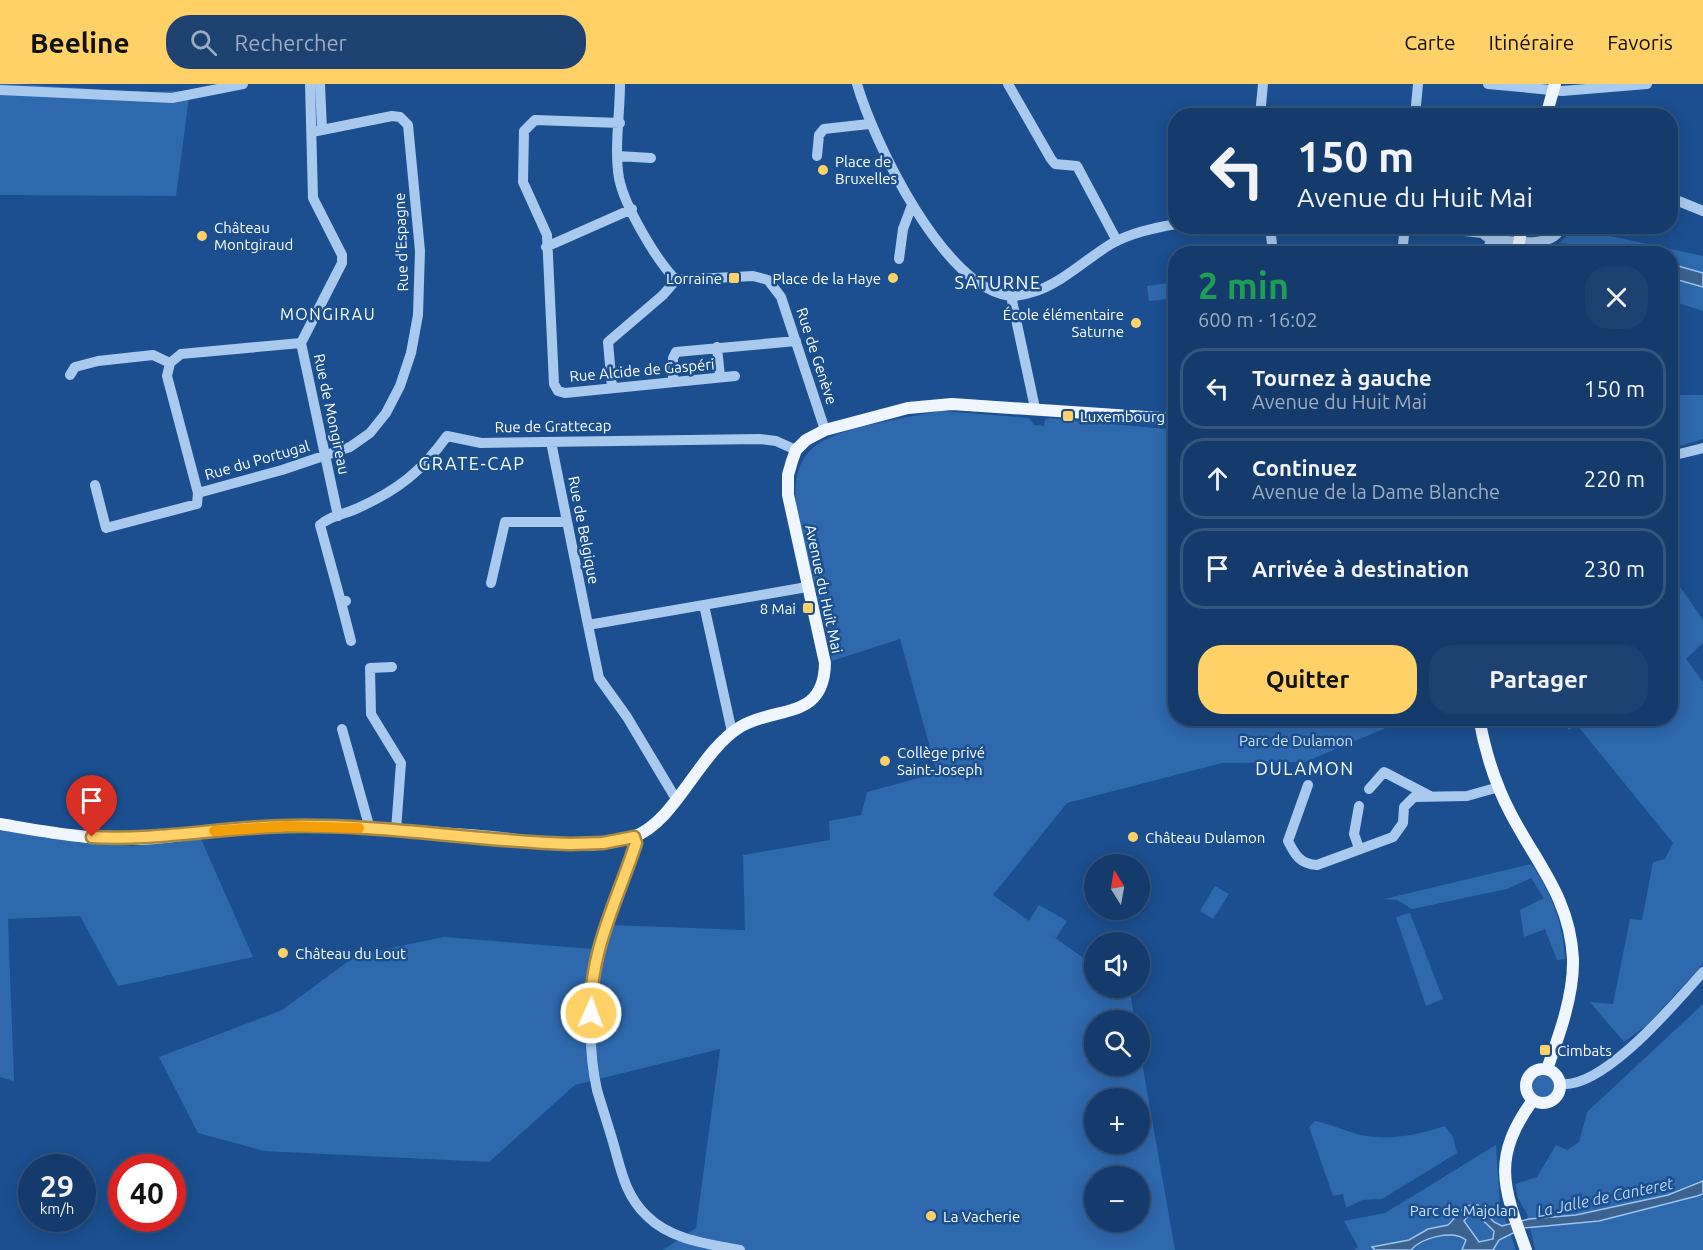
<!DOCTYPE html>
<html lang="fr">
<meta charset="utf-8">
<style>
:root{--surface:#143b6b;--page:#1d4271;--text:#f1f3f6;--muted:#9dadc1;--line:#33557e;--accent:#ffd166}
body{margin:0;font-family:Ubuntu,sans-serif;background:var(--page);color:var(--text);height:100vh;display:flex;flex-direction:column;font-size:22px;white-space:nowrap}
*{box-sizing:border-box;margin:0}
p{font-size:20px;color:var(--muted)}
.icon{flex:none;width:33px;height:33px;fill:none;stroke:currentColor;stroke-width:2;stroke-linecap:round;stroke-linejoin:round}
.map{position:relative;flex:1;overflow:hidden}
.side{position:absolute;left:1168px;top:162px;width:510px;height:480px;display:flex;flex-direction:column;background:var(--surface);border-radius:24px;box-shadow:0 3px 15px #0003,0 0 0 2px var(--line)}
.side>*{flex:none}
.guide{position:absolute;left:1168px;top:24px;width:510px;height:126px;border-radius:24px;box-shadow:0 3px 15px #0003,0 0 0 2px var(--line);background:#143b6b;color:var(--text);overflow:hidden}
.needle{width:39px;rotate:349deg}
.fabs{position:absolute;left:1084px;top:770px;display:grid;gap:12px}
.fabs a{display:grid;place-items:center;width:66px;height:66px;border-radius:50%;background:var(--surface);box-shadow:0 3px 15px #0003,0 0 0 2px var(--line);font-size:30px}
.speed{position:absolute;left:18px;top:1070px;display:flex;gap:12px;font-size:30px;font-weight:700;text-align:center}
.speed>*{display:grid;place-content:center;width:78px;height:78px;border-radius:50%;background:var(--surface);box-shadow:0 3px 15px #0003,0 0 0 2px var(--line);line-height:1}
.speed small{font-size:15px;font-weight:400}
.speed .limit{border:9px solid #d22;background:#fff;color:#111}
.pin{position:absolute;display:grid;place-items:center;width:51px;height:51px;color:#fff;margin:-62px -26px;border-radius:50% 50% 50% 0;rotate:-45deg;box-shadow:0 0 6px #0007}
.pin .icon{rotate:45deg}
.me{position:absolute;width:66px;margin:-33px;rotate:2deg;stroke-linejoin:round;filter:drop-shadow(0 0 4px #0008)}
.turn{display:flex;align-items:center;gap:21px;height:126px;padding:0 30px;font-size:27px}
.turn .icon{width:78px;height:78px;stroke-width:2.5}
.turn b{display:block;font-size:42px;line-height:51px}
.round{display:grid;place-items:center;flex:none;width:63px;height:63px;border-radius:24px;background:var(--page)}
.headline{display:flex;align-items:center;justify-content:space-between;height:102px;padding:0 30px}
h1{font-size:36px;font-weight:600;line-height:45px;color:#1e9e55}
.cta{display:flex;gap:12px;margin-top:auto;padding:12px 30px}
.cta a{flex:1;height:69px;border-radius:24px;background:var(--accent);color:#111;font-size:24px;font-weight:600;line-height:69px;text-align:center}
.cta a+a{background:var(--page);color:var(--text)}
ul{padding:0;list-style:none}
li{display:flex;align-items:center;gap:18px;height:81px;margin:0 12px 9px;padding:0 18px;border:3px solid var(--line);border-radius:24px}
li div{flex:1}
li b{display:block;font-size:22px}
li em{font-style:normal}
header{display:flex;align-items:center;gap:36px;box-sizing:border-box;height:84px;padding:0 30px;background:var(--accent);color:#111}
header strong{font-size:28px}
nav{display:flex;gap:33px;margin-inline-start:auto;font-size:21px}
.search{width:420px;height:54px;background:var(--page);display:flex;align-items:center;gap:15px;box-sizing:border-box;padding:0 21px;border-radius:24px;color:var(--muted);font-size:22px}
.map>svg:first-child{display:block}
.green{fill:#2e69ad;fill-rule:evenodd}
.water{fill:#3c6290;stroke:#9cc4f0;stroke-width:1.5;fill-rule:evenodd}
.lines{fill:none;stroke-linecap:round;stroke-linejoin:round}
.minor{stroke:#a9c9ee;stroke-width:10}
.major{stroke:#f0f6ff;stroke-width:12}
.route-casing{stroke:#a68842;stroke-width:15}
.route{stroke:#ffd166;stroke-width:10}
.slow{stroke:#f59e0b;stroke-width:10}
.poi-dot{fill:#ffd166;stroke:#1b4f8f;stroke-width:2}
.labels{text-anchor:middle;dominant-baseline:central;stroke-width:5;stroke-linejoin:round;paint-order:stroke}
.poi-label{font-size:15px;fill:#fff;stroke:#1b4f8f;text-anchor:start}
.street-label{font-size:15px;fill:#fff;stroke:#1b4f8f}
.park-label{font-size:15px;fill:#cfe3fa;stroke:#1b4f8f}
.neighbourhood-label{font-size:16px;letter-spacing:1.5px;fill:#fff;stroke:#1b4f8f}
.water-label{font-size:16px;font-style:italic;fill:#b5d3f5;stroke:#1b4f8f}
.quarter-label{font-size:18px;letter-spacing:1.5px;fill:#fff;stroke:#1b4f8f}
</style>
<header>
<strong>Beeline</strong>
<div class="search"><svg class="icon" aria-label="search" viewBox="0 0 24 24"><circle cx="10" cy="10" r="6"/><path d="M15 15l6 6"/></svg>Rechercher</div>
<nav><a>Carte</a><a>Itinéraire</a><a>Favoris</a></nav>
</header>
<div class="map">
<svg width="1703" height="1166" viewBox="0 0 1703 1166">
<rect width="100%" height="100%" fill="#1b4f8f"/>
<path class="green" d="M0,0C64,0 126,12 190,6L176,112L0,111Z
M1569,143L1703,172V227L1672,217L1671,219V170L1586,169L1587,162L1559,159L1566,153Z
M1176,198V214L1149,217L1147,202Z
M1671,311H1703V355L1671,365Z
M942,327L1029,334L1034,341L1044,342L1045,336L1049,334L1166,345L1176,395L1173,452L1176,457V634L1407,635L1305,678L1222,679L1067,719L993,811L1029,837L1039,821L1067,837L1056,854L1048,849L1095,882V903H1129L1135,936H1095V981H1140V967L1175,1166H663L696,1144L720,965L575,1001L489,1078L264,1067L198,1049L159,973L282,926L357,871L444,853L605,866L612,841L745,846L743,771L830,756L829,737L861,731L867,708L937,689L900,555L832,577L796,421C791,367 818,354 865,342C891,336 916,331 942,327ZM1095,1014H1140V1059H1095ZM1095,1092H1140V1137H1095Z
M1674,494L1703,536V559L1686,575L1703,598V880L1647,941L1624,958L1590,918L1613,920L1630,835L1642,836L1653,778L1665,775L1673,759L1577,641L1569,646L1561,635L1671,634V496Z
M0,743L132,762L201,755L253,873L118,902L80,832L8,835L14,997L0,993Z
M1531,780C1552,809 1563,839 1565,875L1557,876L1545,845L1524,853L1520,826L1544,814L1531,794L1507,805L1412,825L1397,816L1384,815Z
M1215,802L1229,810L1213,835L1200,827Z
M1410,829L1443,915L1426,922L1396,833Z
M1703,920V1166H1535L1527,1130L1518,1114L1515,1100L1537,1093L1556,1061L1567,1066L1579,1058L1587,1028Z
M1531 1002a12 12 0 1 1 24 0a12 12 0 1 1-24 0Z
M1315,1037C1331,1040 1345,1047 1360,1051C1388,1057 1418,1051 1445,1042L1453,1053L1457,1069L1382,1115L1362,1116L1346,1124L1343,1110L1333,1112L1309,1043Z
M1496,1061L1500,1120L1516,1166H1354L1358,1163L1344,1137L1385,1129Z"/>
<path class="water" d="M1671,180L1703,189V203L1671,194Z
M1703,1097V1110L1697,1112L1599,1137L1523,1144L1499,1156L1493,1166H1462L1466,1156C1453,1145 1421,1154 1411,1166H1375L1372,1163L1409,1156L1428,1145L1448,1141C1458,1132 1461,1119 1478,1121L1494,1138L1502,1142L1529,1135L1576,1131L1668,1111ZM1472,1126L1494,1147L1493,1155L1479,1158L1464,1137Z"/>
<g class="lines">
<path class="minor" d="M310,0L313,114L342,171V179L301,259L338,432
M320,0L322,46
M620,0C620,30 614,65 619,94C624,121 656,176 676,196
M857,0C874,58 943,203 1010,212C1016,213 1026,210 1033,208C1061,200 1086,175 1111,160C1130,149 1154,144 1176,140
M1008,0L1051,75L1055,80L1077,82L1117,157
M1488,0L1562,7L1647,0
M0,6L172,14L243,0
M1260,32L1263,0
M1415,32L1418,0
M620,39L535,36L524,47L523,98L547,151L554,300L558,307L565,309L735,292
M618,72L651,74
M817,72L819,51L824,45L869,40
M1671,114L1703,127
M1270,142L1273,170
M1420,142L1482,149L1490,155C1510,157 1555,166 1561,142
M546,163L632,125
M1402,170L1405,142
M1489,170L1490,155
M899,175L903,145L912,121
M676,196L753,192L768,196L781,213L825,346
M1011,212L1035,324
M301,259L181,270L170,279L167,292L198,409L282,386L350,363L370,349L386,329L400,302L411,269L418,231L420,167L408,41L400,33L392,32L312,48
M717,263L720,293
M70,291L75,283L98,277L153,271L170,279
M673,298V274L676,268L796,257
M612,304L608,258L663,211L676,196
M551,358L588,541
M1671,372L1703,364
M95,401L106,444L197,420L198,409
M491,499L505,438H567
M346,517L341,518L320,441C329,432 346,430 358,424C398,406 422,387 447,352L481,359L760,355L776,357L796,366
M341,518L351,557
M704,521L732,648
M392,583L370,584L371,630L401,679L396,746
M342,645L370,745
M1308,701L1288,757C1295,771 1300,780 1317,781L1393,753L1403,739L1404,723L1414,713L1467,712L1499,703
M1369,705L1384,688L1430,712
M676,715L627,633L599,594L588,541L807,503
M1359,722L1354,750L1359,764
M634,753C640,769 610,823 605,843C591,896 585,952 597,1006C602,1023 608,1041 613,1058C621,1086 625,1111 647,1132C671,1156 708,1160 740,1166
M1560,1000C1603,1006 1675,919 1703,888"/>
<path class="major" d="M1546,32L1555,0
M1517,170L1522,142
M1479,634C1485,667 1495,700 1511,730C1537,780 1570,814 1573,875C1574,911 1559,952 1547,985
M0,740C42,747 84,755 127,755C154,756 182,750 209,748C254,743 300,741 346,743C394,745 443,749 492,753C537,758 588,768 633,753C675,739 699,668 740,643C777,621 824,637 825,579L788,411V391L792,377L796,366L806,356L825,346L908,324L952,320L1176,335
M1526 1002a17 17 0 1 1 34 0a17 17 0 1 1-34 0Z
M1526,1166C1503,1103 1491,1074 1533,1016"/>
</g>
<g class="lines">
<defs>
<path id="route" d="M92,753C158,757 222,743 288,742C383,740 476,757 570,760L603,759L634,753L636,759C618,815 589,868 591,929"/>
</defs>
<use href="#route" class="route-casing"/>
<use href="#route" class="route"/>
<path class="slow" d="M214,747L287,742L359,744"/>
</g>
<g class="poi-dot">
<circle cx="823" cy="86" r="6"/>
<circle cx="202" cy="152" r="6"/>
<rect x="728" y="188" width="12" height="12" rx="3"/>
<circle cx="893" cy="194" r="6"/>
<circle cx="1136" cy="239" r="6"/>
<rect x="1062" y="326" width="12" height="12" rx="3"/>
<rect x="802" y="518" width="12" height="12" rx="3"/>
<circle cx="885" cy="677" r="6"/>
<circle cx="1133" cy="753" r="6"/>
<circle cx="283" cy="869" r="6"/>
<rect x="1539" y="960" width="12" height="12" rx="3"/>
<circle cx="931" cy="1132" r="6"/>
</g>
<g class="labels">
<g class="poi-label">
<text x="835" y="77">Place de<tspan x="835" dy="17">Bruxelles</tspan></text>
<text x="214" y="143">Château<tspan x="214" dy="17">Montgiraud</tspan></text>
<text x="722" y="194" text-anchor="end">Lorraine</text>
<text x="881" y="194" text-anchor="end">Place de la Haye</text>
<text x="1124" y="230" text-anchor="end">École élémentaire<tspan x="1124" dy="17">Saturne</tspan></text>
<text x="1080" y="332">Luxembourg</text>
<text x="796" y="524" text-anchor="end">8 Mai</text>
<text x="897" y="668">Collège privé<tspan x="897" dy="17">Saint-Joseph</tspan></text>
<text x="1145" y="753">Château Dulamon</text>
<text x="295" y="869">Château du Lout</text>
<text x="1557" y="966">Cimbats</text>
<text x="943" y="1132">La Vacherie</text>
</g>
<g class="street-label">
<text transform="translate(401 158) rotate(-92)">Rue d'Espagne</text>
<text transform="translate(817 272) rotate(72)">Rue de Genève</text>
<text transform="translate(642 286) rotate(-5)">Rue Alcide de Gaspéri</text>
<text transform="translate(332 330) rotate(78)">Rue de Mongireau</text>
<text transform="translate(553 342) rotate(-1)">Rue de Grattecap</text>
<text transform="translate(257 376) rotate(-16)">Rue du Portugal</text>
<text transform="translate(584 446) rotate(79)">Rue de Belgique</text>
<text transform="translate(824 505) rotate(78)">Avenue du Huit Mai</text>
</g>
<g class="park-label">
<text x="1296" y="656">Parc de Dulamon</text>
<text x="1463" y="1126">Parc de Majolan</text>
</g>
<g class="neighbourhood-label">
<text x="328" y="230">MONGIRAU</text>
</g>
<g class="water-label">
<text transform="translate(1605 1113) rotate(-12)">La Jalle de Canteret</text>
</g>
<g class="quarter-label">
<text x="998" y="198">SATURNE</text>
<text x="472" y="379">GRATE-CAP</text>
<text x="1305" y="684">DULAMON</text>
</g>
</g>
</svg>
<div class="fabs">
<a><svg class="needle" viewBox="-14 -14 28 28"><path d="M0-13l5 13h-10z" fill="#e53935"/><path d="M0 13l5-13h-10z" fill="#9dadc1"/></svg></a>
<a><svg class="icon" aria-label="sound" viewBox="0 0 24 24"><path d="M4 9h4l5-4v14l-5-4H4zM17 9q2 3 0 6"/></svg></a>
<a><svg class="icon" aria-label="search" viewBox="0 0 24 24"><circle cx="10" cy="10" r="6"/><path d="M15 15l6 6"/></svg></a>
<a>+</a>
<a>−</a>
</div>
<div class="speed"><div>29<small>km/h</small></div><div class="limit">40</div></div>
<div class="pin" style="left:92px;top:753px;background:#d93025"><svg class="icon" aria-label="arrive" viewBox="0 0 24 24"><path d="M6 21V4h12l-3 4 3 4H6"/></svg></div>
<svg class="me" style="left:591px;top:929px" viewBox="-20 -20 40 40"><circle r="17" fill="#ffd166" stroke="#fff" stroke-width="3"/><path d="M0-11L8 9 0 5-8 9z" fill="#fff"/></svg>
<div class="guide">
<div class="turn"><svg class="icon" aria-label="left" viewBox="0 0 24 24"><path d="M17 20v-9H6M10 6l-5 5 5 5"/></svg><div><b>150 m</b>Avenue du Huit Mai</div></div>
</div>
<section class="side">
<div class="headline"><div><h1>2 min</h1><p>600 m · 16:02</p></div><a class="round"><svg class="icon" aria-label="close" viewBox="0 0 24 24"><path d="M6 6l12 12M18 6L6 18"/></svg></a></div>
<ul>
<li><svg class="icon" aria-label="left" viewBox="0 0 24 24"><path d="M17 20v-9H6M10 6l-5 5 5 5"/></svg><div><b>Tournez à gauche</b><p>Avenue du Huit Mai</p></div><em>150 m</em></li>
<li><svg class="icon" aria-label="ahead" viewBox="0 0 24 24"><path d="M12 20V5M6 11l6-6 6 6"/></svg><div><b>Continuez</b><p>Avenue de la Dame Blanche</p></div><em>220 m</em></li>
<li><svg class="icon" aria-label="arrive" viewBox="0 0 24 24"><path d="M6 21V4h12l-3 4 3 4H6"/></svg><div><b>Arrivée à destination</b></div><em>230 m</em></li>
</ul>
<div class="cta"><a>Quitter</a><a>Partager</a></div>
</section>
</div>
